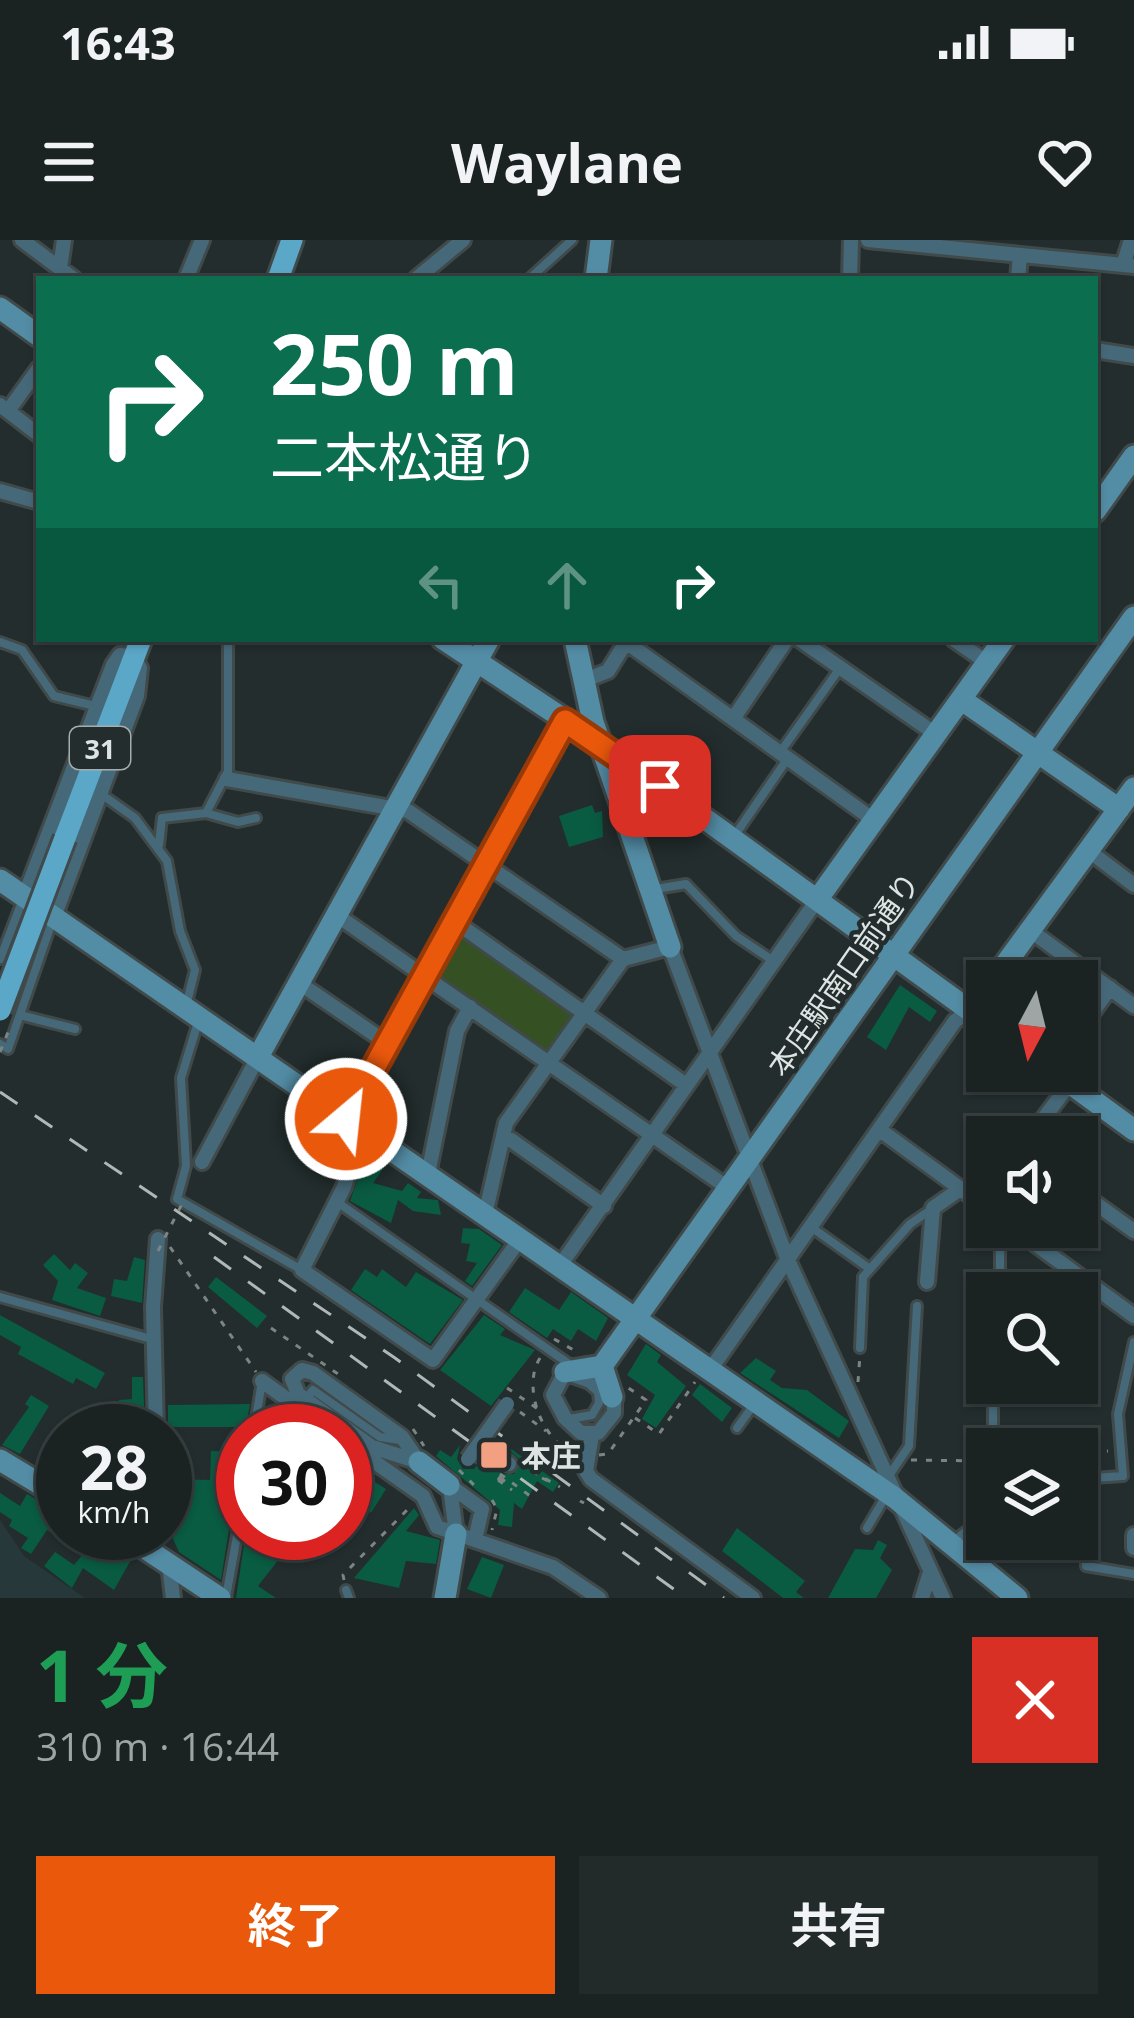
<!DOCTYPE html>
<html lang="ja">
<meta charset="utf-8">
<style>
:root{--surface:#1a2222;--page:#232a2a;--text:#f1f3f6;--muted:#9fa4a5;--line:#383f40;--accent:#ea580c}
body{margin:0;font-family:"Open Sans","Noto Sans JP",sans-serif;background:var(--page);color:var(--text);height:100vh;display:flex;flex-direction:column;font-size:45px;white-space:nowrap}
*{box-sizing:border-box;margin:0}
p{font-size:39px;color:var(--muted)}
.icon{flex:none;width:66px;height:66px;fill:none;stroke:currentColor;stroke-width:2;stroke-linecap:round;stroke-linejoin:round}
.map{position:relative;height:1358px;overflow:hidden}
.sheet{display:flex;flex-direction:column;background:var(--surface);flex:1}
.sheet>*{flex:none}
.top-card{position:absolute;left:36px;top:36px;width:1062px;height:366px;border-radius:0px;box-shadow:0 3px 9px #0004,0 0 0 3px var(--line);background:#0b6e4f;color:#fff;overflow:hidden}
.needle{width:78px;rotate:187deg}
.controls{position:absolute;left:966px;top:720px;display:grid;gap:24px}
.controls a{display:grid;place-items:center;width:132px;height:132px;border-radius:0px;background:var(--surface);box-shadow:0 3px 9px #0004,0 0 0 3px var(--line);font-size:60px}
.speed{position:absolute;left:36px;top:1164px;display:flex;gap:24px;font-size:60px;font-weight:700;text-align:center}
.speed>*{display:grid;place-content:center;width:156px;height:156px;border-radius:50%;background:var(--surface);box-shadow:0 3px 9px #0004,0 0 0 3px var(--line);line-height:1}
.speed small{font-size:30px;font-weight:400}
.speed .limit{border:18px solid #d22;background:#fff;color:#111}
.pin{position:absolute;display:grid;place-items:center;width:102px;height:102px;color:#fff;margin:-51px;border-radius:24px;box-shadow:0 6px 18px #0006}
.me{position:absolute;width:132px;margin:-66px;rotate:28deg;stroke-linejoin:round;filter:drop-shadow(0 0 9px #0008)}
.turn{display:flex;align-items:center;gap:42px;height:252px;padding:0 36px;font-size:54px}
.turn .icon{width:156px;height:156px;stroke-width:2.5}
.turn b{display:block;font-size:84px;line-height:102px}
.lanes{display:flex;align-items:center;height:114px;padding:0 36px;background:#0003;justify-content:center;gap:60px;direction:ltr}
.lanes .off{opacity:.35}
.round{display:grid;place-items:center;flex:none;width:126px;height:126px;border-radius:0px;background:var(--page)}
.overview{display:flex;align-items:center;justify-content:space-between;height:204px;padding:0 36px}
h1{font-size:72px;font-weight:700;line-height:90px;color:#1e9e55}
.action{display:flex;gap:24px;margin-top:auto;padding:24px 36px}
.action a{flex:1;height:138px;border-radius:0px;background:var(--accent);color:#fff;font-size:48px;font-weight:700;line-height:138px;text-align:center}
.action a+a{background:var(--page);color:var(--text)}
.status{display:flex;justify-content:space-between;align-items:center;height:84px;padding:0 60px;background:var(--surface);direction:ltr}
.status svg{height:33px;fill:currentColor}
header{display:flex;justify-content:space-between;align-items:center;height:156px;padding:0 36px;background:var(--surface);font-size:54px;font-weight:700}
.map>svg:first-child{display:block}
.built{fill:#263839}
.green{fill:#355124}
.building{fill:#095b42}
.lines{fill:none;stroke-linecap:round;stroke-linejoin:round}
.lane-casing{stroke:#414a4a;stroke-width:14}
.street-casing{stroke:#414a4a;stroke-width:20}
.secondary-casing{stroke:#414a4a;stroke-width:27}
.primary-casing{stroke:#414a4a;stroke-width:27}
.path{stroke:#7c8484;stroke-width:3;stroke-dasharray:6 9;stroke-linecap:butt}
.lane{stroke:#466979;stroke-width:8}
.street{stroke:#466979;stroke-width:14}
.secondary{stroke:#538ca5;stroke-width:21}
.primary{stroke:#5ba7c7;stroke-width:21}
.rail{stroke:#b0b7b7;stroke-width:3;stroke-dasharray:21 21;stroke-linecap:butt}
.street-bridge-casing{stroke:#414a4a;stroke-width:20;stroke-linecap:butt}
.primary-bridge-casing{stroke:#414a4a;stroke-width:27;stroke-linecap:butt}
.path-bridge{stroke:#7c8484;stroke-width:3;stroke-dasharray:6 9;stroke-linecap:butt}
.street-bridge{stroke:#466979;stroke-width:14}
.primary-bridge{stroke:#5ba7c7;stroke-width:21}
.route-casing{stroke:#983908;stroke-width:30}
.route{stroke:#ea580c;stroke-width:21}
.poi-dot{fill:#f2a081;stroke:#232d2d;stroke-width:4.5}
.labels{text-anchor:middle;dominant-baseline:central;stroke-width:9;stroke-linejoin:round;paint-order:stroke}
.shield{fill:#232d2d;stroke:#a6adad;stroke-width:3}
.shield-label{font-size:27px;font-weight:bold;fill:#dee4e4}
.street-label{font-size:30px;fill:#dee4e4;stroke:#232d2d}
.poi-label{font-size:30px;font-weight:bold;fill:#dee4e4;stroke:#232d2d;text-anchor:start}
</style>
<div class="status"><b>16:43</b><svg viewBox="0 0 49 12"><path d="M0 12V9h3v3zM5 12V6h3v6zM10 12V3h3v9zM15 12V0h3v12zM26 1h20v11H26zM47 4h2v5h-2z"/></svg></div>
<header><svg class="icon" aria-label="menu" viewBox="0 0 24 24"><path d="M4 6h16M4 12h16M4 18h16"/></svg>Waylane<svg class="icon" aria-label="heart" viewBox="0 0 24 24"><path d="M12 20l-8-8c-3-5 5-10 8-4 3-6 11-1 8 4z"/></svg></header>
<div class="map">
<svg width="1134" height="1358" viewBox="0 0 1134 1358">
<rect width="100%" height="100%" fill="#232d2d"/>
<path class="built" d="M0,1280L24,1316L85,1358H0Z"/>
<path class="green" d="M453,689L577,775L549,814L431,733Z"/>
<path class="building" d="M592,565L595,573L602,571L603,597L569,607L559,576Z
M900,745L937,771L930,782L909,767L886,810L867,797Z
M367,912L386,925L373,943L402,951L408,943L421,952L417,958L438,960L441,975L413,971L398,960L391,983L350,961Z
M463,988L479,989L502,1005L472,1046L465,1041L477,1023L466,1021L470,1004L461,1003Z
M54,1014L70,1030L75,1023L88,1033L77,1048L106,1058L100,1076L52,1060L58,1041L43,1025Z
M134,1017L145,1020L142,1063L111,1056L114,1039L127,1041Z
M365,1029L377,1037L382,1029L406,1047L416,1032L463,1060L430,1104L351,1050Z
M216,1037L267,1076L257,1088L208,1047Z
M525,1048L559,1070L571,1052L608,1078L596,1101L578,1089L571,1101L553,1089L547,1098L509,1072Z
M0,1075L105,1133L96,1149L76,1138L73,1144L18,1114L21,1107L0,1095Z
M484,1075L505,1089L500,1095L535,1110L491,1166L440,1130Z
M646,1104L661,1115L657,1122L686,1146L656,1188L642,1179L655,1155L627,1135Z
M756,1118L776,1131L770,1140L782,1148L807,1150L849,1181L839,1198L740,1133Z
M132,1137H143L145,1191H124L120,1179L119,1160L132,1159Z
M700,1144L732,1168L722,1182L692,1155Z
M31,1155L49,1166L20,1214L2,1205L29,1167L25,1164Z
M250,1164L246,1187H168V1165Z
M496,1198L559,1243L553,1252L537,1241L522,1269L514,1263L512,1287L498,1285L500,1270L436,1216L440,1210L451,1217L460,1205L457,1219L463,1229H474L482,1218L503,1234H514L519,1219Z
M47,1204L63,1213V1239L36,1224Z
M211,1211L241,1212L221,1340L179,1312L168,1288L172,1239L210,1240Z
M357,1223L368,1231L365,1236L386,1249L371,1273L345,1244Z
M0,1253L20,1266L27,1254L63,1275V1289L58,1297L47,1290L31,1314L21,1308L28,1298L9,1286L12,1280L0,1272Z
M414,1268L419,1275L406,1291L440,1300L436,1324L406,1321L399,1348L354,1338Z
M737,1288L805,1341L796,1352L804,1358H783L722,1311Z
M268,1293L294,1299L290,1316L283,1314L258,1346L276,1358H236L245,1298L266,1301Z
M878,1300L887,1305L880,1318L892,1330L876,1358H828L855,1309L873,1310Z
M109,1301L132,1318L114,1350L83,1328L72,1348L44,1326L55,1312L74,1325L89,1307L97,1321Z
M482,1317L504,1325L491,1358L467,1349Z"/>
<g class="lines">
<defs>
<path id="lane" d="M529,39L572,0
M0,402L22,410L54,456L95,466
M781,511L840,428
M101,554L135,578L167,621L180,691L195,730L186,766
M206,573L228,531V399
M733,598L788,518
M159,605L162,578L206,573L238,582L256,578
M656,649L686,644L736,696L772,720
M0,719L23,659
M20,775L75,789
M199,779L181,838L186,926L177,959L300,1029
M0,804L8,809L53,679
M337,962L572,1126
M811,987L870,1029L910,984L932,969
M1000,987V1053
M0,1057L155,1100
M1134,1102L1118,1174L1123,1236L1078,1239L1088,1279L1086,1326L1134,1334
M860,1108L863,1037L870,1029
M993,1143V1209
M306,1159L313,1150L380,1197L400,1200
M569,1179L592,1175L599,1163L598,1151
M737,1188L755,1163
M254,1191L262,1141
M888,1237L909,1206L917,1066
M867,1288L887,1254
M955,1300L987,1275
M346,1350L349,1358
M226,1357L243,1263"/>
<path id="street" d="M22,0L74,39
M868,0L1134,26
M1123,25L1131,0
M60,28L64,0
M186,39L202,0
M416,39L463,0
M850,39L851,0
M1018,39L1020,15
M1095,110L1134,116
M0,165L39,195
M8,171L39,128
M0,251L39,262
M799,399L937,495
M953,399L988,423
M626,402L875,581
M583,441L608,431L628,399
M733,479L787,399
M227,539L408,571L623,719
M1089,611L1134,645
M24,657L113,425L120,415L134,417L140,428L137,456L54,677
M335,674L728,948
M454,681L686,845
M1031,691L1134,766
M299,743L387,803
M1077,794L1110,748
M346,879L565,481
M362,890L344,947L302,1030L433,1120L520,999
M880,890L987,968
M1030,897L1070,843
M502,900H511L604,966
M202,922L258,817
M428,934L457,791L470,767
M1077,950L1134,991
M485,975L506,883L623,719L670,707L787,1018L943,1358
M1012,987L1134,1076
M559,1027L817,660
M927,1042L933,968L960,949
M302,1130L313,1133L402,1197L419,1222L372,1207L298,1154L292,1139Z
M710,1130L955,781L970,771
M565,1132L590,1141L614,1162V1173L598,1193H581L565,1178L553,1155Z
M262,1141L331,1191
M156,1191L153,1067L158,999
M592,1195L586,1231L591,1239L753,1358
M345,1201L423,1256L437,1287L553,1327L599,1358
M480,1202L509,1224
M449,1245L482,1269L475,1300
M450,1246L456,1294
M1134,1295V1308
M169,1324L173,1358
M922,1358L930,1332"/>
<path id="secondary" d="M596,39L601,0
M0,68L39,96
M1095,271L1134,216
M443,399L603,505L987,783
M575,399L593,482L670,707
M962,460L1119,569
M0,640L895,1258L1017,1358
M817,660L1004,399
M993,741L1134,548
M258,817L489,399
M1053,831L1134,890
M602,1126L1134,377
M602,1126L612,1157
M565,1132L602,1126
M0,1220L63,1258
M419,1222L449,1245
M122,1293L220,1358
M445,1358L456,1294"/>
<path id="primary" d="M278,39L292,0
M65,598L141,399"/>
</defs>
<use href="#lane" class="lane-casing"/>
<use href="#street" class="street-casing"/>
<use href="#secondary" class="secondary-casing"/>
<use href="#primary" class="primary-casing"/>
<path class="path" d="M170,1007L256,1132
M271,1088L338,1134
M554,1099L579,1113
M540,1118C521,1147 543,1206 578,1213
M858,1142L860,1115
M507,1148L538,1169
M520,1172L546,1191
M635,1178L659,1194L695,1142
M413,1189L424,1206
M1077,1213L1108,1211
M599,1215L608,1214L646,1160L627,1147
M911,1220L987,1221
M524,1221L543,1234
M519,1224L560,1247
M459,1230L476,1247
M500,1234L533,1258
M500,1238L511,1245
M542,1238L555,1244
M498,1240L512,1250
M492,1260L497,1269L492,1290
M580,1261L584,1263
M344,1340L343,1335L412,1265"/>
<use href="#lane" class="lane"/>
<use href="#street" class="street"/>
<use href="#secondary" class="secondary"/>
<use href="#primary" class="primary"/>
<path class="rail" d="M0,852L395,1118L724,1358
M214,1017L686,1358"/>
<defs>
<path id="street-bridge" d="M468,1219L507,1164"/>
<path id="primary-bridge" d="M0,770L65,598"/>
</defs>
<use href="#street-bridge" class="street-bridge-casing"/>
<use href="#primary-bridge" class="primary-bridge-casing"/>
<path class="path-bridge" d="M0,812L11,785
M158,1011L183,962
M498,1240L509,1224"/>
<use href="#street-bridge" class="street-bridge"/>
<use href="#primary-bridge" class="primary-bridge"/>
</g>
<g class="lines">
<defs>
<path id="route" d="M346,879L565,481L660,546"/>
</defs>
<use href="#route" class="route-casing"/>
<use href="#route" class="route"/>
</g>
<rect class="poi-dot" x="479" y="1200" width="30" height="30" rx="6"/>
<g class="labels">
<rect class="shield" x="70" y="487" width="60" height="42" rx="9"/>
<g class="shield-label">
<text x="100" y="508">31</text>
</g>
<g class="street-label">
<text transform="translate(843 734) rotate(-55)">本庄駅南口前通り</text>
</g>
<g class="poi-label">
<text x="521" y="1215">本庄</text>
</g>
</g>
</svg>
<div class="controls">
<a><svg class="needle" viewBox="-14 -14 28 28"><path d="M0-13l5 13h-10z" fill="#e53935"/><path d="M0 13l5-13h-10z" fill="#9fa4a5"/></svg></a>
<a><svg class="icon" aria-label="sound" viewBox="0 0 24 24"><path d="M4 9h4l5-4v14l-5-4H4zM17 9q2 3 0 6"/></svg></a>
<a><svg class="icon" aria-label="search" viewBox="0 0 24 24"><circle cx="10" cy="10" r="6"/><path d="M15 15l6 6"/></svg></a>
<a><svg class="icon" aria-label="layers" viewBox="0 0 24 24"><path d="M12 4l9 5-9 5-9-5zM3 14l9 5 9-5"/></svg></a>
</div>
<div class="speed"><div>28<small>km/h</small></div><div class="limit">30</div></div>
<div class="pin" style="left:660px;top:546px;background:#d93025"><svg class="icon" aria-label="arrive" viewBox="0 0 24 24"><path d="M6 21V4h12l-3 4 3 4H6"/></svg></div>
<svg class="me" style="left:346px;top:879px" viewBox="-20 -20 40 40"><circle r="17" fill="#ea580c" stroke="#fff" stroke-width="3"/><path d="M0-11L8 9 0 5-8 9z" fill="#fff"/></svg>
<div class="top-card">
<div class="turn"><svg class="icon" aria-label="right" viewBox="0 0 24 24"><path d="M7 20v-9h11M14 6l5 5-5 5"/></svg><div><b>250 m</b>二本松通り</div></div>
<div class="lanes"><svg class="icon off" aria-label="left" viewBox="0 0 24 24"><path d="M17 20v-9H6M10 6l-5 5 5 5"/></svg><svg class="icon off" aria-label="ahead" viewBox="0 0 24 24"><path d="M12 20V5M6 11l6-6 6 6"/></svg><svg class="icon" aria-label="right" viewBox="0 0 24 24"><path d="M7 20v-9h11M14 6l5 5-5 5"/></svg></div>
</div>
</div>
<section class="sheet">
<div class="overview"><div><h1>1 分</h1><p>310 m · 16:44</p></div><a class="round" style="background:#d93025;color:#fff"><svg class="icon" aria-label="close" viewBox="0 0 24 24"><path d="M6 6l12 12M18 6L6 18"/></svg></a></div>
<div class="action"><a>終了</a><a>共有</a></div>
</section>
